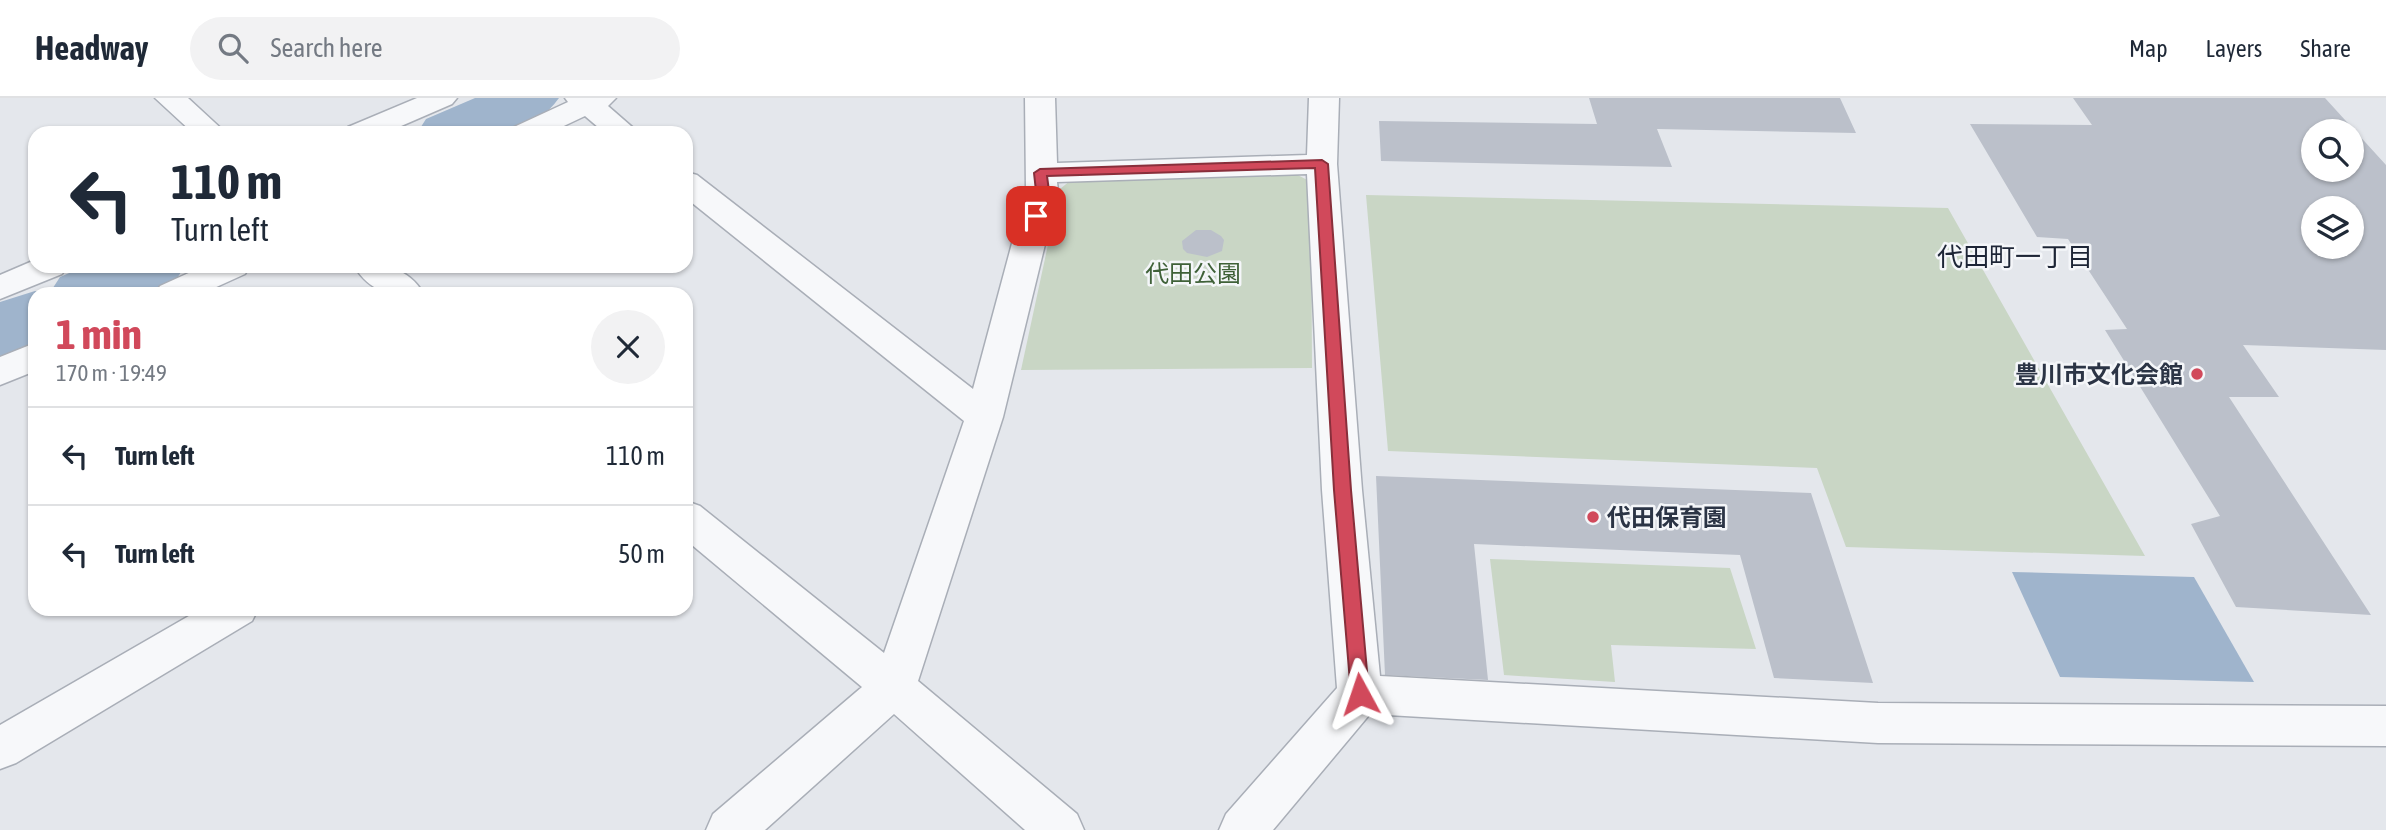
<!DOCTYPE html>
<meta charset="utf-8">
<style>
:root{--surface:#fff;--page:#f2f2f3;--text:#1f2937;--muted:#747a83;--line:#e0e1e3;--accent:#d1495b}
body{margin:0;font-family:"Asap Condensed","Noto Sans JP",sans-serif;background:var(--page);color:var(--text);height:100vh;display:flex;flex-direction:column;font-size:26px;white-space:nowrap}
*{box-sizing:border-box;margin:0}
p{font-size:23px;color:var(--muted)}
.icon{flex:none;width:38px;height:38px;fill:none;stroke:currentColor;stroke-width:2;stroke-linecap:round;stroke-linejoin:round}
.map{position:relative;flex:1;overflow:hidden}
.panel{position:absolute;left:28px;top:189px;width:665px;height:329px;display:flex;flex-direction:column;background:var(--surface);border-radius:21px;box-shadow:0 2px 5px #0004}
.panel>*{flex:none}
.top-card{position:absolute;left:28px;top:28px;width:665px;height:147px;border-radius:21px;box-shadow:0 2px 5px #0004;background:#fff;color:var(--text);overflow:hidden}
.fabs{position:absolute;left:2301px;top:21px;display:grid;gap:14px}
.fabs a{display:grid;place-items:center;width:63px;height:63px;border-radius:50%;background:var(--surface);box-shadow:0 2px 5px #0004;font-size:35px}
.pin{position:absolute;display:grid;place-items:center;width:60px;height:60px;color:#fff;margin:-30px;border-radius:14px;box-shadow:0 4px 10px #0006}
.me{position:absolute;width:77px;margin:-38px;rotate:355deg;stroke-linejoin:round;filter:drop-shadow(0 0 5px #0008)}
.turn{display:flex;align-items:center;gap:24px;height:147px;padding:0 28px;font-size:32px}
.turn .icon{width:91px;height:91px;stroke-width:2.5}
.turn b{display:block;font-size:49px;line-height:60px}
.round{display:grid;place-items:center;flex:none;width:74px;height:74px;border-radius:37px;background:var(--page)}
.summary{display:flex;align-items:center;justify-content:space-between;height:119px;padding:0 28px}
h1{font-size:42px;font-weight:700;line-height:52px;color:var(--accent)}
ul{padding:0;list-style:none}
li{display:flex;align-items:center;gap:21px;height:98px;padding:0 28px;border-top:2px solid var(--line)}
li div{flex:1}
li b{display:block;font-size:26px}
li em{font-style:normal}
header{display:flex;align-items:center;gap:42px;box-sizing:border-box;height:98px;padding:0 35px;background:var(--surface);border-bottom:2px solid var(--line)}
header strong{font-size:33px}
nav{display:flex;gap:38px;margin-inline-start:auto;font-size:24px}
.search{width:490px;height:63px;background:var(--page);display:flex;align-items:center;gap:18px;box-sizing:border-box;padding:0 24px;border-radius:38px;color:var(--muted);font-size:26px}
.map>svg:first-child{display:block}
.green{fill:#c9d6c5}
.water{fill:#9fb4cc}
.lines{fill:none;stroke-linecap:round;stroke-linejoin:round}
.river{fill:#9fb4cc;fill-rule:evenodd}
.building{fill:#bbc0ca;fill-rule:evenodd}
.street-casing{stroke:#a9aeb7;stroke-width:3}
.street{fill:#f7f8fa;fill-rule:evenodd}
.route{fill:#d1495b;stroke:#882f3b;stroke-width:2}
.poi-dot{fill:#d1495b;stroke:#f4f6f9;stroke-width:2.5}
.labels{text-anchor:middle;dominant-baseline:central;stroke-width:5;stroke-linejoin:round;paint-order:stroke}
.park-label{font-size:24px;fill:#3f6138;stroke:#f4f6f9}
.poi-label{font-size:24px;font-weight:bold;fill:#2b3445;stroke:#f4f6f9;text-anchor:end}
.neighbourhood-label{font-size:26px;fill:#1d2536;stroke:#f4f6f9}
</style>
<header>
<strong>Headway</strong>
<div class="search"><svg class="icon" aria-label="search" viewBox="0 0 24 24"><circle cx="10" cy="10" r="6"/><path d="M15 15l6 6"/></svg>Search here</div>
<nav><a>Map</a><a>Layers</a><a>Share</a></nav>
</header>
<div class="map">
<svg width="2386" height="732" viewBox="0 0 2386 732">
<rect width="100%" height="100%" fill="#e4e7ec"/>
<path class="green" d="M1294,75L1311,84L1312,270L1021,272L1060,91L1071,82Z
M1366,97L1948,110L2145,458L1846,449L1817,370L1388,353Z
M1490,461L1730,470L1756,551L1611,547L1615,584L1504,577Z"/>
<path class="water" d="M2012,474L2194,479L2254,584L2060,579Z"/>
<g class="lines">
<path class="river" d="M475,0H559C529,44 464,35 417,35L426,21Z
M85,168H185L174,185L150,196H49L60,179Z
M35,193L47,196H35V248L0,260V204Z"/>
</g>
<path class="building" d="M1589,0H1840L1856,35L1657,31L1672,69L1381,63L1379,23L1597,26Z
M2073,0H2325L2386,67V252L2243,247L2279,299H2229L2371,517L2236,509L2191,426L2220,418L2105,232L2127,231L2068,141L2037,139L1970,26L2092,27ZM2314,33H2352V72H2314ZM2314,110H2352V149H2314Z
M1196,132H1211L1221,138L1224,142L1222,153L1207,159L1187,155L1183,151L1182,143Z
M1376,378L1811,395L1873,585L1774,580L1740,457L1474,446L1488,582L1385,577Z"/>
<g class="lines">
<defs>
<path id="street" d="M155,0H188L226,35H193Z
M417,0H457L452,6L385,35H344L348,29Z
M565,0H616L608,8L639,35H605L585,18L549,35H510L514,29L568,4Z
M1025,0H1055L1057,65L1307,57L1309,0H1339L1337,66L1362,392L1380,578L1878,605L2386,608V648L1878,645L1370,616L1273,732H1219L1226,716L1337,590L1322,392L1307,76L1057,84L1058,93L1003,319L918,583L1077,716L1084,732H1025L894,616L765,732H706L713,716L862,589L686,442V403L700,408L884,555L964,323L686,100V74L697,77L973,291L1026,93Z
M35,162V168H67L62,176L0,201V177Z
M204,168H250L245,176L201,196H155L160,188Z
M354,168C385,168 406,167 424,196C392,196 373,198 354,168Z
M35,245V273L0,287V259Z
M201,511H258L252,523L16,665L0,671V627Z"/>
</defs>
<use href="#street" class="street-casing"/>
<use href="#street" class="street"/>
</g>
<path class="route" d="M1322,62L1328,66L1351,392L1369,596L1366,601L1360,604L1353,601L1351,596L1334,392L1315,70L1047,78L1049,93L1043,118L1036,122L1029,118L1036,93L1034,75L1040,71Z"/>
<g class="poi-dot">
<circle cx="2197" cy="276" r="7"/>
<circle cx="1593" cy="419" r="7"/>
</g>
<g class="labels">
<g class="park-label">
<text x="1193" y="175">代田公園</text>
</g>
<g class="poi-label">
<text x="2183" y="276">豊川市文化会館</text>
<text x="1607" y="419" text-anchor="start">代田保育園</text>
</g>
<g class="neighbourhood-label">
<text x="2015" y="159">代田町一丁目</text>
</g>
</g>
</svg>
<div class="fabs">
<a><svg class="icon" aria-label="search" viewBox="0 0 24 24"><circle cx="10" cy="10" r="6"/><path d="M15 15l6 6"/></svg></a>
<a><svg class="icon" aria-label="layers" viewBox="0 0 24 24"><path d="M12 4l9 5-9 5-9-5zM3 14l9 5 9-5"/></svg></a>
</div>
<div class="pin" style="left:1036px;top:118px;background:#d93025"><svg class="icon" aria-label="arrive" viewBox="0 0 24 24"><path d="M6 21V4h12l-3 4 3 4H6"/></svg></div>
<svg class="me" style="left:1360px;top:596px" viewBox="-20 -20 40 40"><path d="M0-17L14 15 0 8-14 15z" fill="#d1495b" stroke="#fff" stroke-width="4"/></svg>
<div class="top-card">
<div class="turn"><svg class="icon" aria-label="left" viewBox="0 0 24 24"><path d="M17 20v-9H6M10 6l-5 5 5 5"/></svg><div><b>110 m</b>Turn left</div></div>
</div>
<section class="panel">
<div class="summary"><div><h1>1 min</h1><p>170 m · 19:49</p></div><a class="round"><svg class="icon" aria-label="close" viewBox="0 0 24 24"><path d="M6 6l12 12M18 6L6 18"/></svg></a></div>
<ul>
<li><svg class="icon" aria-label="left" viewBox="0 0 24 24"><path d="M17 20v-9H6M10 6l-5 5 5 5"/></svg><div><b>Turn left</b></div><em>110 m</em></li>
<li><svg class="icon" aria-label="left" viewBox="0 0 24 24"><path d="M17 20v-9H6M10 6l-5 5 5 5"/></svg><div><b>Turn left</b></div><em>50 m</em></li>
</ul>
</section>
</div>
